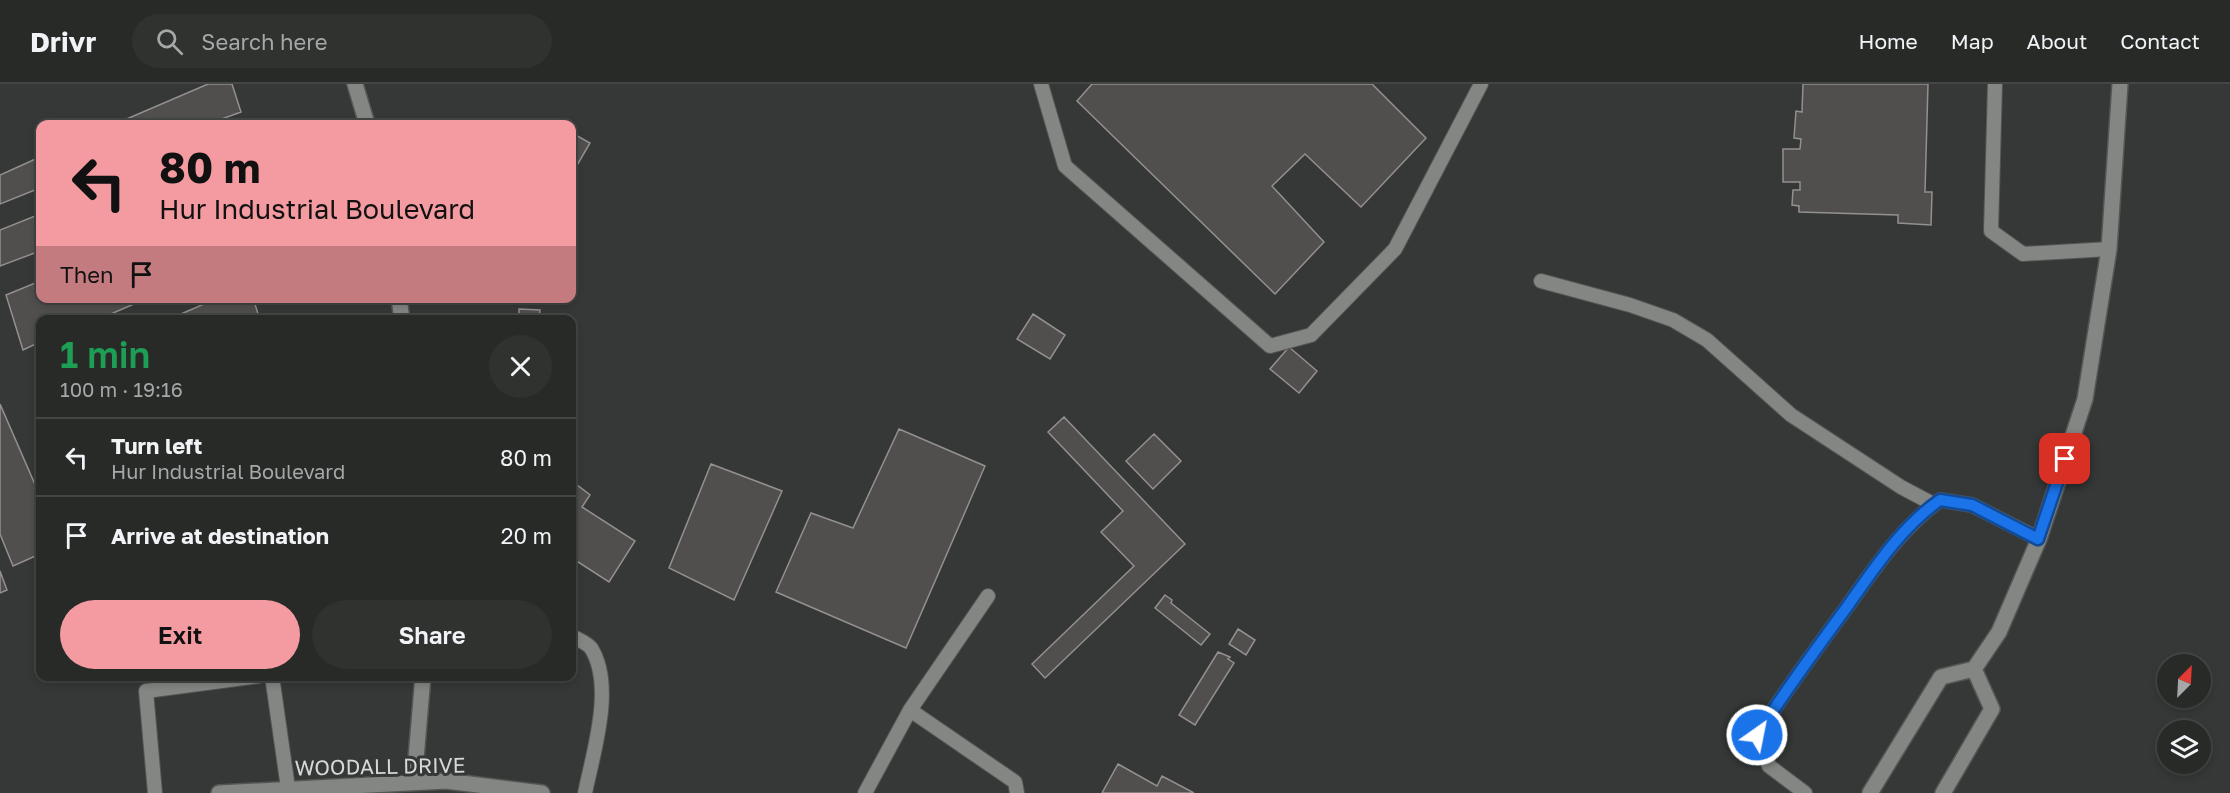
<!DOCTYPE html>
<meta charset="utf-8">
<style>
:root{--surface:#282a28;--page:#303230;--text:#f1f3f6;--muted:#a5a7a8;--line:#444645;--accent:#f49aa1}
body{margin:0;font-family:"Golos Text",sans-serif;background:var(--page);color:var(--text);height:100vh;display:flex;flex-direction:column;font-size:22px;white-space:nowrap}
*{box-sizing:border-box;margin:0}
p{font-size:20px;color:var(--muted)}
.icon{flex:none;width:33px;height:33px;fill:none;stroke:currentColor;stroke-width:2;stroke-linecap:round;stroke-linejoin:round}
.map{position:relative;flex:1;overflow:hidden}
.details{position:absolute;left:36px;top:231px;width:540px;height:366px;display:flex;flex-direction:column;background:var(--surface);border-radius:12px;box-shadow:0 3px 9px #0003,0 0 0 2px var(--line)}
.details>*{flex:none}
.guide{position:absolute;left:36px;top:36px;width:540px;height:183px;border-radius:12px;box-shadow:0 3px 9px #0003,0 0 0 2px var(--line);background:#f49aa1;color:#111;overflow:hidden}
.needle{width:39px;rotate:24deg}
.fabs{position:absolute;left:2157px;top:570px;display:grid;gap:12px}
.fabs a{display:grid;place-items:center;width:54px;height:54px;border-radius:50%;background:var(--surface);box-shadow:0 3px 9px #0003,0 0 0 2px var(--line);font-size:30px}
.pin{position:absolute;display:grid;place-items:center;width:51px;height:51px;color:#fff;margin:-26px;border-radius:12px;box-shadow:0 3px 9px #0006}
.me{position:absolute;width:66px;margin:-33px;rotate:33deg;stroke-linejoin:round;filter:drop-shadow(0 0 4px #0008)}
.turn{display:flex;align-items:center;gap:21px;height:126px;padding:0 24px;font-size:27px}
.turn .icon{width:78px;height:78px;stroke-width:2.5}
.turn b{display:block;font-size:42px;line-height:51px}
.then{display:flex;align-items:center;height:57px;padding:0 24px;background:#0003;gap:12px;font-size:22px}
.round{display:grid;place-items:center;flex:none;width:63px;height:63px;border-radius:32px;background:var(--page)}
.head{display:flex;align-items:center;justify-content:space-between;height:102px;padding:0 24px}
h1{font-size:36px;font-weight:600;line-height:45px;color:#1e9e55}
.primary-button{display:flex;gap:12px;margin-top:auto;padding:12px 24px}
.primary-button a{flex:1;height:69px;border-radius:36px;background:var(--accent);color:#111;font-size:24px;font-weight:600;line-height:69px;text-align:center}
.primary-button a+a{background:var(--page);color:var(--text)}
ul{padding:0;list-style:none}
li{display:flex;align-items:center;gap:18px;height:78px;padding:0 24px;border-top:2px solid var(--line)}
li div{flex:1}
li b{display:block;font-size:22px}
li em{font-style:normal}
header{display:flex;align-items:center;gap:36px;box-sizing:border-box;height:84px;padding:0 30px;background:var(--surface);border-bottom:2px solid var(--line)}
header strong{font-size:28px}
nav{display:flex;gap:33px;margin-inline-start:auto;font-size:21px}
.search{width:420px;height:54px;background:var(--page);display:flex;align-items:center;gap:15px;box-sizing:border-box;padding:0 21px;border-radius:33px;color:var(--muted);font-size:22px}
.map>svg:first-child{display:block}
.building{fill:#514e4e;stroke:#949090;stroke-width:1.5}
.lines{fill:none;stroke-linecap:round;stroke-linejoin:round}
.service-casing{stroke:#545654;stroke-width:16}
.minor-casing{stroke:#545654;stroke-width:18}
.service{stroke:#838683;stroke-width:14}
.minor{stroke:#838683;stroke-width:15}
.route-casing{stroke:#114b97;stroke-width:15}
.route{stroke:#1a73e8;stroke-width:10}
.labels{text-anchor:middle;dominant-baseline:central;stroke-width:6;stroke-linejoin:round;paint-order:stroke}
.street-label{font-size:21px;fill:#d6d7d6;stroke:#353836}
</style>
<header>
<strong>Drivr</strong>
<div class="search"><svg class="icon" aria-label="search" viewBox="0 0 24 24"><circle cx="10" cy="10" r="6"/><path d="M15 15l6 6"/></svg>Search here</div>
<nav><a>Home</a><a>Map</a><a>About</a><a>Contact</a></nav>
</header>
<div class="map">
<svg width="2230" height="709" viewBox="0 0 2230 709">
<rect width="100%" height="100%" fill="#353836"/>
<path class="building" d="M208,0H232L241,28L208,40H115Z
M1092,0H1372L1426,54L1361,123L1305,70L1272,102L1324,158L1275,210L1077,17Z
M1803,0H1928L1925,108H1932L1931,141L1898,139V131L1799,128V122L1792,121L1793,106H1800V98H1783V65H1800L1801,55L1794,54L1796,27L1802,28Z
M572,49L590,59L572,90Z
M40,73V104L0,120V91Z
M40,130V167L0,182V146Z
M40,197V214H148L97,236H40V258L23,266L6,211Z
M218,214H253L260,236H167Z
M519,225L540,226L539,236H519Z
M1033,230L1065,251L1050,275L1017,255Z
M1289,263L1317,287L1299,309L1270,285Z
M0,320L40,412V470L13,482L0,450Z
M1064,333L1185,460L1045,594L1032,580L1134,482L1101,448L1123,427L1048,348Z
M899,345L985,382L906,564L776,508L811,429L853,444Z
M1154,350L1181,377L1153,405L1126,377Z
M711,380L782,407L734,516L669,484Z
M572,397L590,411L582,423L635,457L609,498L572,474Z
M0,487L7,506L0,509Z
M1165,511L1172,516L1171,519L1210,550L1201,561L1155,524Z
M1238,545L1255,556L1246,571L1229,560Z
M1218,568L1230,573L1228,575L1234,579L1195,641L1179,631Z
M1118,680L1157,702L1162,692L1194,709H1102Z"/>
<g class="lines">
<defs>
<path id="service" d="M1041,0L1065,82L1270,262L1311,251L1395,165L1481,0
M1995,0L1991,147L2023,170L2109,165
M1541,197L1630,221L1673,236L1707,256L1791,331L1901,403L1933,420
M572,552C577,555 587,559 591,564C615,602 593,669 585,709
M272,592L288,704
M910,626L1015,698L1017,709
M155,709L146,607L259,592
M865,709L910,626L988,512
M1805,709L1769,682L1757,651C1785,607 1816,565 1847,523C1874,485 1901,444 1940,416L1972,421L2039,455"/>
<path id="minor" d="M355,0L367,40
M399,214L402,236
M414,698L423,592
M219,709L446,697L542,709
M1870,709L1941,593L1974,585L1999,548L2039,455L2085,315L2109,165L2120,0
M1943,709L1992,625L1974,585"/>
</defs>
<use href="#service" class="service-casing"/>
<use href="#minor" class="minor-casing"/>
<use href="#service" class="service"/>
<use href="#minor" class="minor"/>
</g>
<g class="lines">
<defs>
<path id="route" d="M1757,651C1785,607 1816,565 1847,523C1874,485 1901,443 1940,416L1972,421L2038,455L2065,375"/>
</defs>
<use href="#route" class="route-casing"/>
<use href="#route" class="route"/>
</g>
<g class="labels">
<g class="street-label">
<text transform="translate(380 682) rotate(-1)">WOODALL DRIVE</text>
</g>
</g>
</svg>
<div class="fabs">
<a><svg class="needle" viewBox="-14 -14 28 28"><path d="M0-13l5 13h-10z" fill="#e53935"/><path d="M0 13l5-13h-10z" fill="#a5a7a8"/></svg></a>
<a><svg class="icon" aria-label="layers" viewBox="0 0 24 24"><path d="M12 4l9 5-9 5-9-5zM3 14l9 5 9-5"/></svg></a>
</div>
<div class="pin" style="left:2065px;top:375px;background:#d93025"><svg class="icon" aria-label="arrive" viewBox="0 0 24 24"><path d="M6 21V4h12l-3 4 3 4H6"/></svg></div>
<svg class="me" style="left:1757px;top:651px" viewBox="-20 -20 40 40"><circle r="17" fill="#1a73e8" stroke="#fff" stroke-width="3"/><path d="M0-11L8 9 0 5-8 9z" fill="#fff"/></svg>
<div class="guide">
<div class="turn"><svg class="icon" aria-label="left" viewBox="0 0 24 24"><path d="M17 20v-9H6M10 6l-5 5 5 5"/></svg><div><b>80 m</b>Hur Industrial Boulevard</div></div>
<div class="then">Then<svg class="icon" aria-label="arrive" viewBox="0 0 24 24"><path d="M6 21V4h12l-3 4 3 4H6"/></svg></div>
</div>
<section class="details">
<div class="head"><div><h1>1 min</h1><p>100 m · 19:16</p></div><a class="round"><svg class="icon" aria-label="close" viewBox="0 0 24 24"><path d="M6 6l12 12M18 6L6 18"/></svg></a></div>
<ul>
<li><svg class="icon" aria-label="left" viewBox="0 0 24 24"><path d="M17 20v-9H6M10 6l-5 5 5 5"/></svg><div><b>Turn left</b><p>Hur Industrial Boulevard</p></div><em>80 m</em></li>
<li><svg class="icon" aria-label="arrive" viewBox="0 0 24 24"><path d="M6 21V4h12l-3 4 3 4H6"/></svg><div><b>Arrive at destination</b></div><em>20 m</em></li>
</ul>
<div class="primary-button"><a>Exit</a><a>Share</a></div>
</section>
</div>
